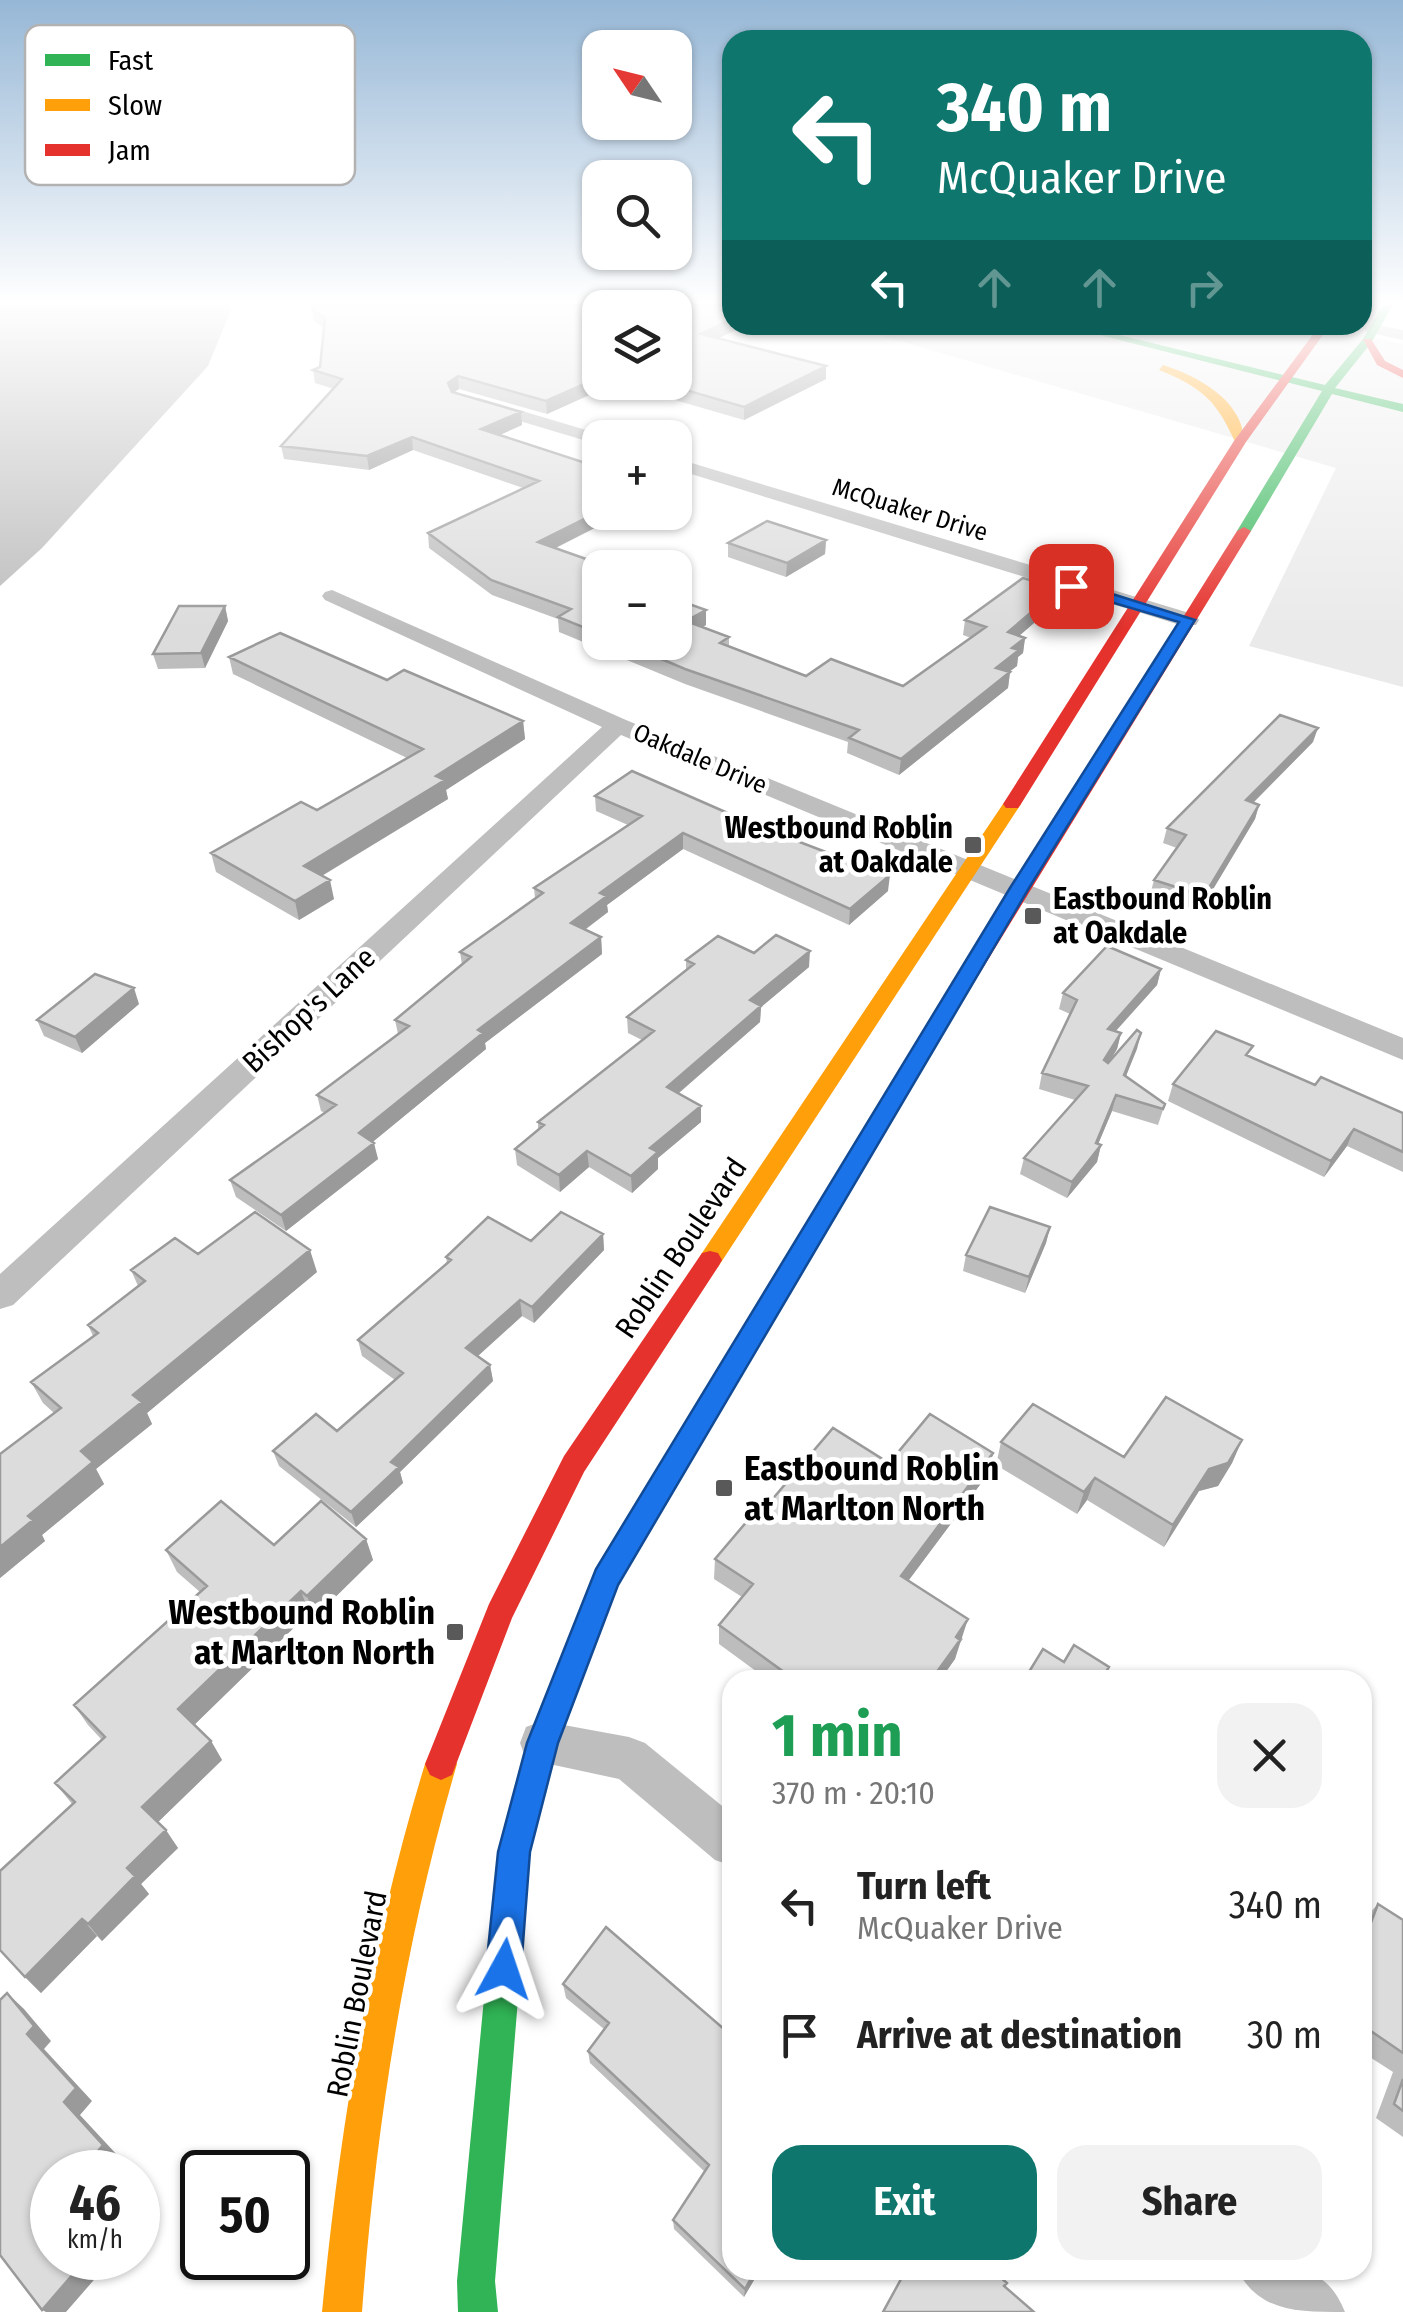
<!DOCTYPE html>
<meta charset="utf-8">
<style>
:root{--surface:#fff;--page:#f2f2f2;--text:#222;--muted:#767676;--accent:#0f766e}
body{margin:0;font-family:"Fira Sans Condensed",sans-serif;background:var(--page);color:var(--text);height:100vh;display:flex;flex-direction:column;font-size:38px;white-space:nowrap}
*{box-sizing:border-box;margin:0}
p{font-size:32px;color:var(--muted)}
.icon{flex:none;width:55px;height:55px;fill:none;stroke:currentColor;stroke-width:2;stroke-linecap:round;stroke-linejoin:round}
.map{position:relative;flex:1;overflow:hidden}
.side{position:absolute;left:722px;top:1670px;width:650px;height:610px;display:flex;flex-direction:column;background:var(--surface);border-radius:30px;box-shadow:0 2px 8px #0004}
.side>*{flex:none}
.banner{position:absolute;left:722px;top:30px;width:650px;height:305px;border-radius:30px;box-shadow:0 2px 8px #0004;background:#0f766e;color:#fff;overflow:hidden}
.needle{width:65px;rotate:305deg}
.tools{position:absolute;left:582px;top:30px;display:grid;gap:20px}
.tools a{display:grid;place-items:center;width:110px;height:110px;border-radius:20px;background:var(--surface);box-shadow:0 2px 8px #0004;font-size:50px}
.speed{position:absolute;left:30px;top:2150px;display:flex;gap:20px;font-size:50px;font-weight:700;text-align:center}
.speed>*{display:grid;place-content:center;width:130px;height:130px;border-radius:50%;background:var(--surface);box-shadow:0 2px 8px #0004;line-height:1}
.speed small{font-size:25px;font-weight:400}
.speed .limit{border:5px solid #111;border-radius:15px;background:#fff;color:#111}
.pin{position:absolute;display:grid;place-items:center;width:85px;height:85px;color:#fff;margin:-42px;border-radius:20px;box-shadow:0 5px 15px #0006}
.me{position:absolute;width:110px;margin:-55px;rotate:5deg;stroke-linejoin:round;filter:drop-shadow(0 0 8px #0008)}
.turn{display:flex;align-items:center;gap:35px;height:210px;padding:0 50px;font-size:45px}
.turn .icon{width:130px;height:130px;stroke-width:2.5}
.turn b{display:block;font-size:70px;line-height:85px}
.lanes{display:flex;align-items:center;height:95px;padding:0 50px;background:#0003;justify-content:center;gap:50px;direction:ltr}
.lanes .off{opacity:.35}
.round{display:grid;place-items:center;flex:none;width:105px;height:105px;border-radius:30px;background:var(--page)}
.overview{display:flex;align-items:center;justify-content:space-between;height:170px;padding:0 50px}
h1{font-size:60px;font-weight:700;line-height:75px;color:#1e9e55}
.cta{display:flex;gap:20px;margin-top:auto;padding:20px 50px}
.cta a{flex:1;height:115px;border-radius:30px;background:var(--accent);color:#fff;font-size:40px;font-weight:700;line-height:115px;text-align:center}
.cta a+a{background:var(--page);color:var(--text)}
ul{padding:0;list-style:none}
li{display:flex;align-items:center;gap:30px;height:130px;padding:0 50px}
li div{flex:1}
li b{display:block;font-size:38px}
li em{font-style:normal}
.map>svg:first-child{display:block}
.green{fill:#eaeaea}
.water{fill:#bcbcbc}
.lines{fill:none;stroke-linecap:round;stroke-linejoin:round}
.street{fill:#bebebe;fill-rule:evenodd}
.fast{fill:#30b455;fill-rule:evenodd}
.slow{fill:#ff9f0a;fill-rule:evenodd}
.jam{fill:#e5322d;fill-rule:evenodd}
.wall{fill:#bdbdbd;fill-rule:evenodd}
.shaded-wall{fill:#9a9a9a}
.building{fill:#dcdcdc;stroke:#9a9a9a;stroke-width:2.5}
.route{fill:#1a73e8;stroke:#114b97;stroke-width:2.5}
.poi-dot{fill:#595959;stroke:#fff;stroke-width:4}
.labels{text-anchor:middle;dominant-baseline:central;stroke-width:9;stroke-linejoin:round;paint-order:stroke}
.far-street-label{font-size:25px;fill:#000;stroke:#fff}
.poi-label{font-size:30px;font-weight:bold;fill:#000;stroke:#fff;text-anchor:end}
.street-label{font-size:30px;fill:#000;stroke:#fff}
.near-poi-label{font-size:35px;font-weight:bold;fill:#000;stroke:#fff;text-anchor:start}
.key{fill:#fff;stroke:#b2b2b2;stroke-width:2.5}
.key-label{font-size:28px;fill:#000}
</style>
<div class="map">
<svg width="1403" height="2312" viewBox="0 0 1403 2312">
<rect width="100%" height="100%" fill="#fff"/>
<path class="green" d="M845,325H1317L1403,344V687L1249,646L1336,468Z"/>
<path class="water" d="M0,305H233L208,366L42,548L0,586Z"/>
<g class="lines">
<path class="street" d="M1372,324L1403,330V340L1367,332L1364,329Z
M479,398L606,436L607,438H600V445L473,407L471,403Z
M675,458L1196,615L1199,620L1196,625H1180L675,469Z
M332,590L626,720L1403,1038V1060L621,735L13,1305L0,1309V1274L602,727L325,600L322,596L325,592Z
M542,1721L629,1737L645,1743L732,1814V1866L715,1860L619,1779L526,1759L520,1743L526,1727Z
M1237,2270C1287,2270 1323,2258 1345,2312C1296,2312 1260,2312 1237,2270Z"/>
<path class="fast" d="M1383,305H1393L1371,343L1335,388L1403,404V412L1332,394L1251,531L1244,535L1237,531L1322,391L1060,325H1078L1325,385L1363,339Z
M561,1679L572,1684L576,1694L557,1743L530,1852L495,2281L498,2312H458L457,2281L498,1852L527,1743L550,1684Z"/>
<path class="slow" d="M1163,365C1198,376 1246,402 1244,444H1236C1217,401 1203,388 1159,370Z
M1012,799L1021,804L718,1267H702L698,1260L702,1253L1003,804Z
M957,987L967,994L618,1585L572,1704L561,1709L550,1704L546,1694L596,1570L947,994Z
M441,1748L452,1753L457,1764C404,1944 376,2125 362,2312H322C340,2125 370,1944 425,1764L430,1753Z"/>
<path class="jam" d="M1320,325H1330L1246,442L1021,804L1018,808H1006L1003,804L1234,441Z
M1363,339H1371L1385,361L1403,370V378L1377,365Z
M1244,527L1251,531L967,994L957,1001L950,999L947,994L1237,531Z
M710,1251L718,1253L722,1260L718,1267L584,1472L512,1618L452,1775L441,1780L430,1775L425,1764L489,1604L564,1456L702,1253Z"/>
</g>
<path class="wall" d="M314,305H732V325H747L719,338L826,366V379L744,420L616,383L547,414L459,389L454,392L521,412L522,425L499,435L598,467V475H600V512H626L556,548L603,565V568H600V642H675V599L706,610V625L702,627L729,637V647L806,676L831,659L903,686L971,638L963,635L965,620L1023,578L1059,589L1056,604L1019,636L1025,638L1023,653L1018,657L1017,666L1009,672H1010L1008,688L899,775L847,753L848,742L685,684L559,632L558,619L492,595L429,548L428,533L523,488L413,450L369,470L284,459L281,446L334,389L315,383L313,370L320,367L324,328L314,321L312,309ZM600,308H675V382H600Z
M826,540L825,554L786,577L728,557V543Z
M225,606L228,621L205,668L158,669L153,654Z
M229,657L387,680L523,721L525,739L446,790L448,799L322,876L334,899L299,920L216,872L211,853L317,810L407,758L233,674Z
M1313,742L1253,803L1259,805L1255,819L1200,911L1150,895L1154,880L1177,848L1163,843L1167,828Z
M595,796L888,891L849,925L683,849L607,905L608,912L585,930L601,937L602,954L485,1043L486,1049L372,1142L378,1159L286,1231L236,1197L230,1180L325,1113L321,1111L317,1095L398,1034L395,1020L462,965L460,952L535,898L534,888L628,825L596,811Z
M754,953L809,967L761,1007L760,1022L678,1094L701,1122L658,1158V1169L632,1193L589,1167L560,1192L517,1165L515,1149L538,1130V1122L642,1040L628,1033L627,1017L686,970V960Z
M1161,969L1157,985L1116,1031L1121,1033L1117,1049L1109,1062L1141,1033L1126,1076L1165,1104L1158,1125L1112,1111L1098,1144L1101,1145L1097,1162L1067,1198L1020,1174L1024,1158L1075,1100L1039,1089L1042,1073L1070,1014L1059,1009L1063,993Z
M139,1004L82,1053L44,1036L37,1020Z
M1250,1057L1315,1085L1403,1113V1172L1347,1146L1324,1177L1168,1101L1173,1084Z
M1050,1227L1046,1243L1025,1293L963,1271L966,1255Z
M603,1234L604,1250L534,1323L522,1316L478,1356L490,1365L493,1381L400,1472L403,1483L356,1527L279,1466L273,1451L337,1431L395,1380L362,1356L358,1340L447,1264L446,1257L531,1241Z
M198,1254L317,1272L147,1413L152,1424L96,1469L104,1484L42,1535L45,1541L0,1578V1454L54,1413L43,1403L31,1382L93,1336L88,1325L138,1286L131,1270Z
M1242,1440L1232,1463L1218,1486L1199,1491L1164,1547L1087,1500L1077,1514L996,1465L1001,1442L1124,1457Z
M993,1453L988,1474L908,1581L963,1639L958,1645L955,1659L940,1680H768L719,1644V1625L742,1597L714,1579L715,1559L758,1516L889,1463Z
M366,1539L373,1560L315,1617L309,1613L194,1725L211,1741L222,1760L158,1822L178,1848L141,1884L149,1894L102,1941L97,1936L41,1993L25,1977L72,1804L55,1783L102,1740L88,1725L74,1705L200,1592L177,1572L166,1550Z
M1378,1904L1403,1920V2137L1376,2118L1393,2072L1362,2052V1921Z
M563,1984L732,2036V2270H760L744,2297L674,2229L673,2220L705,2172L590,2063L588,2051L604,2029L566,1998Z"/>
<path class="shaded-wall" d="M732,319V325H747L701,346V334Z
M826,366V379L744,420V407Z
M458,376L459,389L449,396L448,383Z
M600,377V382L616,383L547,414L546,401Z
M521,412L522,425L482,443L481,429Z
M412,437L413,450L369,470L367,456Z
M600,511V512H626L539,556L538,542Z
M826,540L825,554L786,577L787,563Z
M1059,589L1056,604L1006,647L1008,632Z
M225,606L228,621L205,668L201,653Z
M706,610V625L686,636V621Z
M1025,638L1023,653L1018,657L1017,666L994,683L996,668L1012,648Z
M1010,672L1008,688L899,775L901,759Z
M523,721L525,739L446,790L448,799L308,884L304,866L436,776Z
M1318,728L1313,742L1241,815L1246,800Z
M1259,805L1255,819L1200,911L1204,896Z
M683,833V849L607,905L608,912L572,939L571,923L600,893Z
M890,875L888,891L849,925L850,909Z
M330,880L334,899L299,920L295,901Z
M601,937L602,954L485,1043L486,1049L363,1150L359,1133L478,1030Z
M810,951L809,967L761,1007L760,1022L667,1103V1087L750,1000Z
M1161,969L1157,985L1103,1045L1108,1029Z
M134,988L139,1004L82,1053L75,1037Z
M1121,1033L1117,1049L1100,1077L1104,1060Z
M1141,1033L1137,1049L1120,1091L1124,1075Z
M1116,1095L1112,1111L1094,1154L1101,1145L1097,1162L1067,1198L1072,1182L1096,1143Z
M701,1106V1122L658,1158V1169L632,1193L631,1176L650,1148Z
M1354,1129L1347,1146L1324,1177L1331,1161Z
M374,1143L378,1159L286,1231L281,1215Z
M587,1151L589,1167L560,1192L559,1175Z
M1050,1227L1046,1243L1025,1293L1029,1277Z
M603,1234L604,1250L534,1323L532,1307Z
M310,1250L317,1272L147,1413L152,1424L96,1469L104,1484L42,1535L45,1541L0,1578V1547L28,1516L81,1451L133,1395Z
M520,1300L522,1316L469,1364L466,1348Z
M490,1365L493,1381L400,1472L403,1483L356,1527L351,1512L391,1462Z
M1242,1440L1232,1463L1218,1486L1199,1491L1164,1547L1173,1525L1209,1469Z
M993,1453L988,1474L897,1596L901,1576Z
M1095,1478L1087,1500L1077,1514L1084,1492Z
M366,1539L373,1560L315,1617L307,1596Z
M301,1591L309,1613L190,1729L178,1709Z
M968,1619L955,1659L940,1680H931Z
M211,1741L222,1760L155,1825L142,1807Z
M166,1830L178,1848L141,1884L149,1894L102,1941L88,1924L127,1868Z
M82,1919L97,1936L41,1993L25,1977Z
M7,1993L24,2009L51,2041L44,2049L92,2101L80,2115L119,2157L107,2172H80L64,2102L27,2034Z
M87,2258H113L66,2312H46L42,2310Z
M756,2270H760L744,2297L745,2289Z"/>
<path class="building" d="M314,305H732V319L701,334L826,366L744,407L658,382H675V308H600V377L546,401L458,376L448,383L452,392L521,412L481,429L598,467L589,472L600,475V511L538,542L603,565L594,569L600,572V634L558,617L571,609L491,580L428,533L539,481L412,437L367,456L281,446L342,379L313,370L320,367L325,318L312,309Z
M767,521L826,540L787,563L728,543Z
M1023,578L1059,589L1008,632L1025,638L1012,648L1019,650L996,668L1010,672L901,759L849,738L859,730L685,669L621,642H675V599L706,610L686,621L729,637L720,643L806,676L831,659L903,686L986,627L965,620Z
M179,606H225L201,653L153,654Z
M280,633L387,680L404,670L523,721L436,776L445,780L304,866L330,880L295,901L211,853L301,802L317,810L423,749L229,657Z
M1280,715L1318,728L1246,800L1259,805L1204,896L1154,880L1186,835L1167,828Z
M632,771L755,825L831,854L835,851L890,875L850,909L683,833L600,893L607,896L571,923L601,937L478,1030L483,1033L359,1133L374,1143L281,1215L230,1180L336,1105L317,1095L409,1026L395,1020L471,957L460,952L543,893L534,888L642,816L595,796Z
M776,935L810,951L750,1000L761,1006L667,1087L701,1106L650,1148L658,1152L631,1176L587,1151L559,1175L515,1149L544,1125L538,1122L654,1031L627,1017L694,964L686,960L718,936L754,953Z
M1107,946L1161,969L1108,1029L1121,1033L1104,1060L1108,1063L1137,1030L1141,1033L1124,1075L1165,1104L1163,1109L1116,1095L1096,1143L1101,1145L1072,1182L1024,1158L1088,1086L1042,1073L1077,1000L1063,993Z
M95,974L134,988L75,1037L37,1020Z
M1216,1031L1253,1046L1246,1055L1315,1085L1321,1077L1403,1113V1152L1354,1129L1331,1161L1173,1084Z
M990,1207L1050,1227L1029,1277L966,1255Z
M255,1212L310,1250L133,1395L142,1402L81,1451L93,1462L28,1516L33,1520L0,1547V1454L61,1408L31,1382L98,1333L88,1325L145,1281L131,1270L175,1238L198,1254Z
M561,1212L603,1234L532,1307L520,1300L466,1348L490,1365L391,1462L399,1467L351,1512L273,1451L316,1414L337,1431L403,1373L358,1340L451,1260L446,1257L488,1217L531,1241Z
M1166,1397L1242,1440L1228,1463L1209,1469L1173,1525L1095,1478L1084,1492L1001,1442L1033,1404L1124,1457Z
M930,1414L993,1453L901,1576L968,1619L956,1637L960,1640L931,1680H795L719,1625L753,1584L715,1559L754,1513L758,1516L833,1428L889,1463Z
M221,1501L274,1545L321,1501L366,1539L307,1596L301,1591L178,1709L211,1741L142,1807L166,1830L127,1868L135,1876L88,1924L82,1919L25,1977L0,1950V1871L75,1802L55,1783L105,1737L74,1705L207,1586L166,1550Z
M1074,1645L1109,1667L1101,1680H1024L1043,1649L1064,1662Z
M1378,1904L1403,1920V2053L1362,2025V1946Z
M606,1927L732,2036V2270H756L745,2289L673,2220L709,2165L588,2051L609,2023L563,1984Z
M7,1993L34,2026L27,2034L76,2088L64,2102L103,2145L80,2172H52V2258H87L42,2310L0,2255V2000Z
M1403,2079V2111L1394,2104Z
M906,2270H992L1007,2283L1004,2286L1034,2312H883Z"/>
<linearGradient id="sky" x2="0" y2="1"><stop stop-color="#96b7d6"/><stop offset="0.48" stop-color="#fff"/><stop offset="1" stop-color="#fff" stop-opacity="0"/></linearGradient>
<rect width="1403" height="629" fill="url(#sky)"/>
<path class="route" d="M1071,581L1195,620L1029,888L618,1585L558,1743L530,1852L521,1969L516,1981L504,1986L492,1981L486,1969L498,1852L527,1743L596,1569L1010,888L1179,622L1066,589L1064,586Z"/>
<g class="poi-dot">
<rect x="963" y="835" width="20" height="20" rx="5"/>
<rect x="1023" y="906" width="20" height="20" rx="5"/>
<rect x="714" y="1478" width="20" height="20" rx="5"/>
<rect x="445" y="1622" width="20" height="20" rx="5"/>
</g>
<g class="labels">
<g class="far-street-label">
<text transform="translate(910 510) rotate(17)">McQuaker Drive</text>
<text transform="translate(700 759) rotate(23)">Oakdale Drive</text>
</g>
<g class="poi-label">
<text x="953" y="828">Westbound Roblin<tspan x="953" dy="34">at Oakdale</tspan></text>
<text x="1053" y="899" text-anchor="start">Eastbound Roblin<tspan x="1053" dy="34">at Oakdale</tspan></text>
</g>
<g class="street-label">
<text transform="translate(309 1010) rotate(-43)">Bishop's Lane</text>
<text transform="translate(681 1248) rotate(-56)">Roblin Boulevard</text>
<text transform="translate(357 1994) rotate(-79)">Roblin Boulevard</text>
</g>
<g class="near-poi-label">
<text x="744" y="1468">Eastbound Roblin<tspan x="744" dy="40">at Marlton North</tspan></text>
<text x="435" y="1612" text-anchor="end">Westbound Roblin<tspan x="435" dy="40">at Marlton North</tspan></text>
</g>
</g>
<rect x="25" y="25" width="330" height="160" rx="15" class="key"/>
<rect x="45" y="54" width="45" height="12" fill="#30b455"/>
<rect x="45" y="99" width="45" height="12" fill="#ff9f0a"/>
<rect x="45" y="144" width="45" height="12" fill="#e5322d"/>
<g class="key-label">
<text x="108" y="70">Fast</text>
<text x="108" y="115">Slow</text>
<text x="108" y="160">Jam</text>
</g>
</svg>
<div class="tools">
<a><svg class="needle" viewBox="-14 -14 28 28"><path d="M0-13l5 13h-10z" fill="#e53935"/><path d="M0 13l5-13h-10z" fill="#767676"/></svg></a>
<a><svg class="icon" aria-label="search" viewBox="0 0 24 24"><circle cx="10" cy="10" r="6"/><path d="M15 15l6 6"/></svg></a>
<a><svg class="icon" aria-label="layers" viewBox="0 0 24 24"><path d="M12 4l9 5-9 5-9-5zM3 14l9 5 9-5"/></svg></a>
<a>+</a>
<a>−</a>
</div>
<div class="speed"><div>46<small>km/h</small></div><div class="limit">50</div></div>
<div class="pin" style="left:1071px;top:586px;background:#d93025"><svg class="icon" aria-label="arrive" viewBox="0 0 24 24"><path d="M6 21V4h12l-3 4 3 4H6"/></svg></div>
<svg class="me" style="left:504px;top:1969px" viewBox="-20 -20 40 40"><path d="M0-17L14 15 0 8-14 15z" fill="#1a73e8" stroke="#fff" stroke-width="4"/></svg>
<div class="banner">
<div class="turn"><svg class="icon" aria-label="left" viewBox="0 0 24 24"><path d="M17 20v-9H6M10 6l-5 5 5 5"/></svg><div><b>340 m</b>McQuaker Drive</div></div>
<div class="lanes"><svg class="icon" aria-label="left" viewBox="0 0 24 24"><path d="M17 20v-9H6M10 6l-5 5 5 5"/></svg><svg class="icon off" aria-label="ahead" viewBox="0 0 24 24"><path d="M12 20V5M6 11l6-6 6 6"/></svg><svg class="icon off" aria-label="ahead" viewBox="0 0 24 24"><path d="M12 20V5M6 11l6-6 6 6"/></svg><svg class="icon off" aria-label="right" viewBox="0 0 24 24"><path d="M7 20v-9h11M14 6l5 5-5 5"/></svg></div>
</div>
<section class="side">
<div class="overview"><div><h1>1 min</h1><p>370 m · 20:10</p></div><a class="round"><svg class="icon" aria-label="close" viewBox="0 0 24 24"><path d="M6 6l12 12M18 6L6 18"/></svg></a></div>
<ul>
<li><svg class="icon" aria-label="left" viewBox="0 0 24 24"><path d="M17 20v-9H6M10 6l-5 5 5 5"/></svg><div><b>Turn left</b><p>McQuaker Drive</p></div><em>340 m</em></li>
<li><svg class="icon" aria-label="arrive" viewBox="0 0 24 24"><path d="M6 21V4h12l-3 4 3 4H6"/></svg><div><b>Arrive at destination</b></div><em>30 m</em></li>
</ul>
<div class="cta"><a>Exit</a><a>Share</a></div>
</section>
</div>
